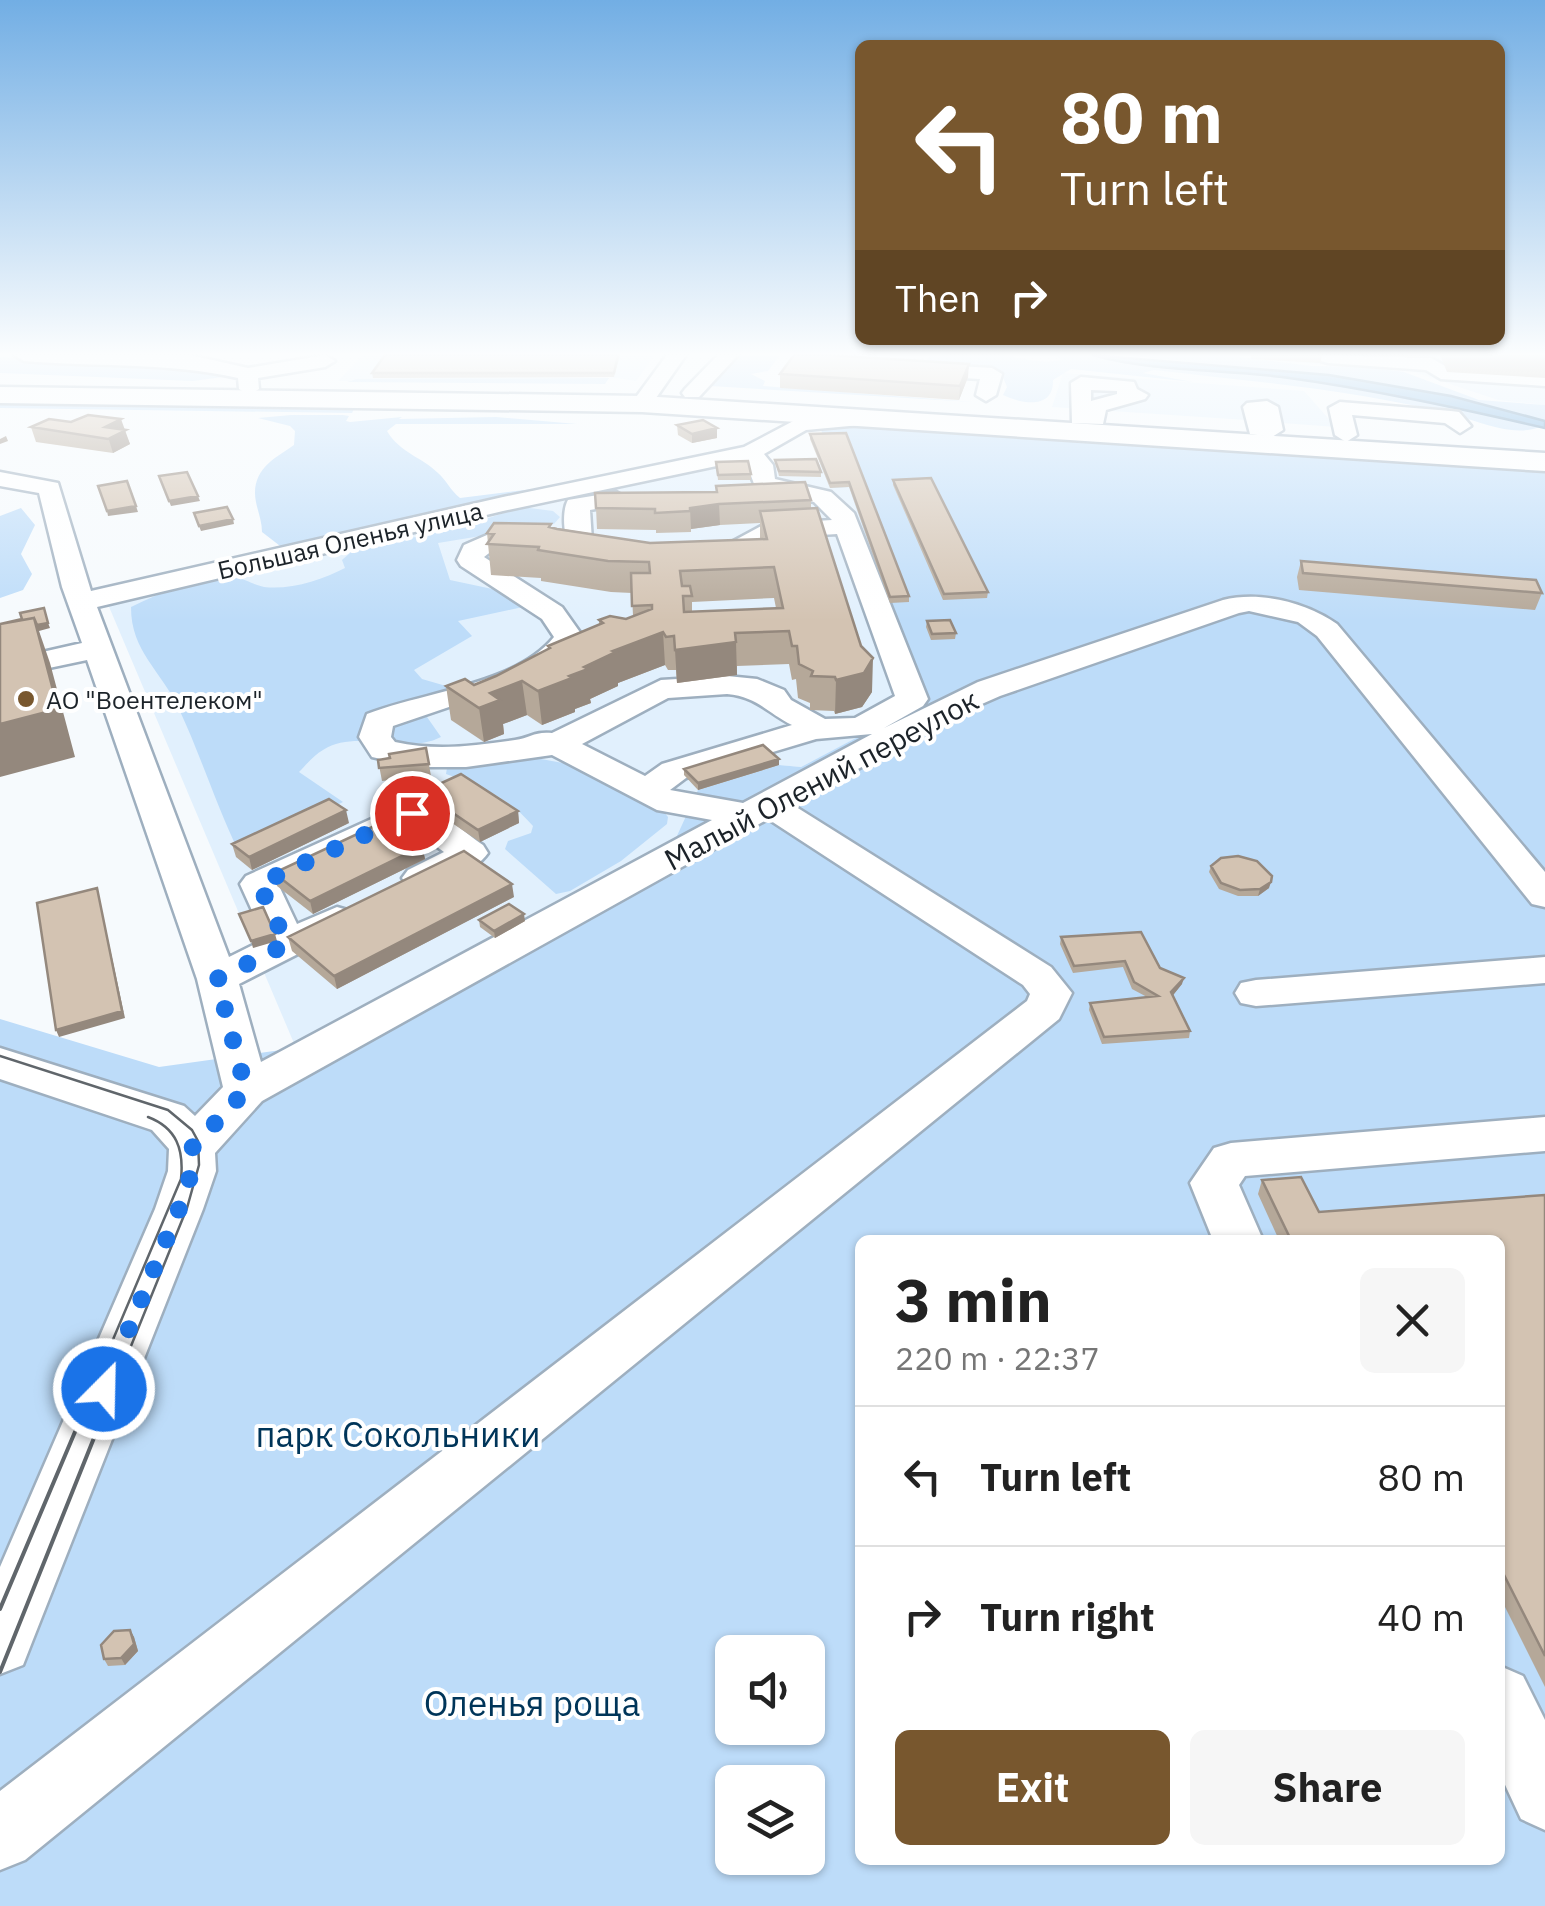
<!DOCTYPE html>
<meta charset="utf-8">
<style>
:root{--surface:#fff;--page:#f6f6f6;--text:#222;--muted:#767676;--line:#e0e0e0;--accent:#78572e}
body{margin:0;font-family:"IBM Plex Sans",sans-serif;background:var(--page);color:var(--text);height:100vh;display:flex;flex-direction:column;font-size:38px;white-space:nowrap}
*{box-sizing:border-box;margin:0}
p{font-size:32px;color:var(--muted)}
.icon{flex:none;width:55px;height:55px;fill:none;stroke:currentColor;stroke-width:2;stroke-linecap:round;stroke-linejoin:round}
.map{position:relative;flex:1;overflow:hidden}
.sheet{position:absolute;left:855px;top:1235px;width:650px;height:630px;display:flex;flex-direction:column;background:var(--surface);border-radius:15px;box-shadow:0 2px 8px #0004}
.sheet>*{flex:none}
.banner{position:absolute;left:855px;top:40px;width:650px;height:305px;border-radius:15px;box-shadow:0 2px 8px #0004;background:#78572e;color:#fff;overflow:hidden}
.buttons{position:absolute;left:715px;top:1635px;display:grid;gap:20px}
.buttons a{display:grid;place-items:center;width:110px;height:110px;border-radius:15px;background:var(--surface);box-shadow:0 2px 8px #0004;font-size:50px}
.pin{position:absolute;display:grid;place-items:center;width:85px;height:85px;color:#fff;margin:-42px;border:5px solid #fff;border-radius:50%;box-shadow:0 2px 10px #0007}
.me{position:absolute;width:110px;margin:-55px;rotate:23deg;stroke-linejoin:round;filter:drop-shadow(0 0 8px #0008)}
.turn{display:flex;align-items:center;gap:35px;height:210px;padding:0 40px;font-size:45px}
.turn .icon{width:130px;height:130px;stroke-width:2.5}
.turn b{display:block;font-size:70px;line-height:85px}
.then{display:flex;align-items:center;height:95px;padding:0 40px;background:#0003;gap:20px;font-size:38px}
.round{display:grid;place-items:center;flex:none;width:105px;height:105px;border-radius:15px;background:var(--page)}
.head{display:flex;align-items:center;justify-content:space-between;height:170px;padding:0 40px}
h1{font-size:60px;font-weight:800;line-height:75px}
.action{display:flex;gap:20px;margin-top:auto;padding:20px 40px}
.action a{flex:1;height:115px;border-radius:15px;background:var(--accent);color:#fff;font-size:40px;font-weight:800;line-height:115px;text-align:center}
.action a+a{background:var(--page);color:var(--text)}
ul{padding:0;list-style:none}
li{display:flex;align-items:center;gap:30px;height:140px;padding:0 40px;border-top:2px solid var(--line)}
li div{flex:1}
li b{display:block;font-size:38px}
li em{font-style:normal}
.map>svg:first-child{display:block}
.built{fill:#e1f0fd}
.green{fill:#bddcf9;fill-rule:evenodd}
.water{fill:#61a5de;stroke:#4c7ea8;stroke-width:2.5}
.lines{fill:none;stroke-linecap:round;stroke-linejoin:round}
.minor-casing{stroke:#9eafbf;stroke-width:5}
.major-casing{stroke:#9eafbf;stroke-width:5}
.minor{fill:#fff;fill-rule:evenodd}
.major{fill:#fff;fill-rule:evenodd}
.tram-far1{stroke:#60666b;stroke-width:2.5}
.tram{stroke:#60666b;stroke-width:4}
.wall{fill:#b5a899;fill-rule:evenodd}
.shaded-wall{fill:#94887d}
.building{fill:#d3c3b2;stroke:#94887d;stroke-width:2.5;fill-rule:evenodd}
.route{stroke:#1a73e8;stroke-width:18;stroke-dasharray:0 32.4}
.poi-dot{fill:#78572e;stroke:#fff;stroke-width:4}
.labels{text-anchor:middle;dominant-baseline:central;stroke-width:8;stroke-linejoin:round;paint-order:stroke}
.far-street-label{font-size:25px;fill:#1c2329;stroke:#fff}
.far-poi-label{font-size:25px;fill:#1c2329;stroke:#fff;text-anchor:start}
.street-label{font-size:30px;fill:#1c2329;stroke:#fff}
.near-park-label{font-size:35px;fill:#003559;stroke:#fff}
</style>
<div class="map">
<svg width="1545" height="1906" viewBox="0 0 1545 1906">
<rect width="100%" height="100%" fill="#f6fafd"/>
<path class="built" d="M363,355H655L636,381L610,377L338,381Z
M1251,355H1545V405L1498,400L1411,371L1251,359Z
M1063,373L1304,391L1336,427L1282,423L1280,418L1247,416L1246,420L1052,407Z
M822,464L849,487L923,703L801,767L778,765L676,838L296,1048L107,602L514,507L700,468Z"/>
<path class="green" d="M735,355H780L768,371L751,374L765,381L763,386L974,402L710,386Z
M931,355C954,355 982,350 1005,355C1025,359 1040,364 1061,360L1055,355H1092L1119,362L1277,376L1387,392L1540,427C1513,437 1484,423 1458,416C1358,390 1257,382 1154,370L1143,373L1193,382L1071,369L1053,380C1054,410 1022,404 1003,395L1007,387L1002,375L993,370L923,364Z
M1120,355H1225L1312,366L1368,367L1404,372L1479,400L1545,405V421L1451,396L1329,375Z
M0,357L100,361L224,373L223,377L193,381L0,373Z
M609,378L605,384L347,382L357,379Z
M0,403L354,409L352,413L0,408Z
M291,415H343L349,416L346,421L350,422L402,417L399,419L496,417L577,424H396L387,431C400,453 422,457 438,473C447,481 450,490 460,498L541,488L284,549L262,532C262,518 255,506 255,493C255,467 277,457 294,445L295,431L290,426L258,418Z
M826,425L1545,472V1906H0V1019L159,1067L296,1048L676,838L698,790L779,765L801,767L922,703L849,487L830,488L810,437L823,435L821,430L804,429ZM860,1240H1500V1860H860ZM732,1652H808V1728H732ZM732,1782H808V1858H732Z
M522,507L553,511L560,517L554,524L438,543L450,580L530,597L532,605L458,621L472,636L414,670L422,679L453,688L437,697L371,712L383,720L427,717L441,737C404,756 358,728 323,750C314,755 306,765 299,772L343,802L239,852C216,805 201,756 179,709C161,670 131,652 131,607C163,591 197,579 234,578C245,578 253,585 264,587C291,590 322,580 345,568L342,560L351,552L467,525Z
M21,508L35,525L21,554L32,574L23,590L0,598V516Z
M530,757L574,765L660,807L668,817L667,824L621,861L570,891L556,894L505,849L508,841L531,833L533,826C508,797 481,786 446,774L448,762L484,765Z"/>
<path class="water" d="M1092,355L1329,375L1451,396L1545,421V428C1458,408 1371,389 1282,377C1219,369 1154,372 1092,355Z"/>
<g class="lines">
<defs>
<path id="minor" d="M14,355H190L248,368L325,355L335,361L325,367L258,378L259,389L249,395L239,389L238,378C168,362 96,367 24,361Z
M667,355H686L649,408H635L631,404Z
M718,355H738L699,397H685L682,393L685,389Z
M857,355H875L873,361L992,368L1002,374L996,395L986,401L976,395L980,379L861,372L851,366Z
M1320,355L1431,358L1447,367L1545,374V386L1441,379L1426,370L1328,363L1321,361Z
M1081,377L1134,382L1137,389L1148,395L1145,399L1106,410L1103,424L1072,423L1071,383ZM1091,390L1117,391V394L1091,401Z
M1267,401L1278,407L1283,430L1272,437L1250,434L1243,407L1247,403Z
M1340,402L1451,411L1459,412L1471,426L1460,433L1445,423L1352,415L1357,435L1346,442L1335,435L1329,408Z
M863,413L871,414L874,419L871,424L806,430L764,454L773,465L775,479L831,492L854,513L928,699L923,706L884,728L978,682L1223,600C1260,591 1306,602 1337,624L1545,872V907L1532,904L1317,636L1298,622L1249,611L1239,613L1000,696L950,718L793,805L1051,967L1072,993L1059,1019L25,1860L0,1870V1791L1027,1001L1030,994L1023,985L768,819L262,1101L215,1153L216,1171L203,1209L32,1642L23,1665L0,1674V1567L155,1209L168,1171L169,1149L152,1130L0,1079V1048L184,1106L195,1116L223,1087L197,979L87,660L49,668L38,665L34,659L38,653L82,643L62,587L39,493L0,486V472L58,483L91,591L503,497L744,447L801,417ZM745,460L756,489L814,502L832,520L765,524L726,545L694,548L690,554C713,580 749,546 772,539C791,533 817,536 837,534L895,696L855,718L825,719L791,700L784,690L757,679L727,676L661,680L552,733C535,731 530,738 515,740C475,746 435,751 395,742L391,737L393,726L546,674L566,661L584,638L562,607L484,557L493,550L551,544L555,539L551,534L487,535L464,545L457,560L461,566L542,619L554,637C515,685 423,692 367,714L359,737L372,757L417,767H466L552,755L657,810L712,820L261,1062L239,984L351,927L356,919L351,911L337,907L297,924L280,888L410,827L444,852L408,870L402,878L408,886C431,892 474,873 488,853L483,845C459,829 430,798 400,806L246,876L240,884L265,939L229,957L97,607L503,511ZM727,694C758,697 766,712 792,725L662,764L645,776L582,744L668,698ZM872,734L743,803L670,790L686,778L816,739Z
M616,492L628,499L625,504L590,510L592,541L579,549L570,546C563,536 562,510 568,500Z
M1545,957V983L1256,1006L1241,1003L1235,993L1241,983L1256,980Z
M1545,1117V1151L1245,1176L1239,1185L1263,1240H1213L1190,1183L1214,1148L1231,1143Z
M1500,1666L1523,1676L1545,1720V1830L1521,1819L1500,1774Z"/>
<path id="major" d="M0,387L642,396L1545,453V471L642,412L0,403Z"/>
</defs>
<use href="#minor" class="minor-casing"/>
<use href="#major" class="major-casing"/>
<use href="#minor" class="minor"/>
<use href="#major" class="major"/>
<path class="tram-far1" d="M0,1056L168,1110L192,1130L198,1141L199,1165L187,1208L103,1415
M81,1415L181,1179C184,1150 177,1128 148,1117"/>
<path class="tram" d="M0,1609L83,1413
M0,1672L104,1413"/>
</g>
<path class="wall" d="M620,355L614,377L373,378L372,373Z
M1251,355H1322L1320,363L1251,359Z
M1368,355H1419L1418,358Z
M1440,355H1545V378L1447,372Z
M780,374L968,377L959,400L780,388Z
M677,425L717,428V438L692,443L678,435Z
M31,427L124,430L130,444L113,453L36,442Z
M846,433L909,596V602L890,603L849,487L830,488L810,439V434Z
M775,460L821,472V477L779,476Z
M716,462L751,474V480H718Z
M893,480L988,592L987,598L943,600L893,485Z
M716,486L811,500V508L872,692L862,707L835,714L834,711L810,710V703L798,698L796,679L792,680L789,664L737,666V675L677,683L676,670H668L665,665L618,683V686L590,699L591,703L575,709V712L542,725L527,715L503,724L504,734L484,742L451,720L446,686L474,685L496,676L548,649V646L599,625V620L626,619L633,616L632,593L611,592L541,581V578L491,575L487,533L551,527L650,543L760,539V523L720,525L691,529V532L656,533V530L597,529L596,508L716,492ZM774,598L776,608L692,612V602Z
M1301,561L1542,593L1535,610L1299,590L1297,577Z
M927,621L956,633L955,639L931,640L926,627Z
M426,748L431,776L382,781L378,760Z
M779,765L698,790L684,775V769Z
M422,792L518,811L519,823L480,842L424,804Z
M349,823L252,870L236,857L232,844Z
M422,846L425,859L313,914L277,886L274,873Z
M1211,866L1269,888L1258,896H1238L1219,889L1209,872Z
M514,897L337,989L292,951L288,937Z
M479,920L525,921L495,938L480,927Z
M1061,937L1160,968L1182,984L1173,995L1190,1031L1189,1038L1102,1044L1089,1010L1090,1003L1147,997L1132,989L1123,967L1073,973L1060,944Z
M1262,1180L1319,1212L1545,1195V1687L1500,1597V1240H1279L1258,1194Z
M130,1630L134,1637L138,1651L125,1665L108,1666L104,1659Z"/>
<path class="shaded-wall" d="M969,364L968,377L959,400L960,386Z
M121,419L130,444L113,453L105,427Z
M717,428V438L692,443V434Z
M6,436L8,441L0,444V439Z
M198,496L200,501L171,506L169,501Z
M719,504L720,525L691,529L690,508Z
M136,506L138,512L108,516L107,511Z
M233,519L234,524L201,531L199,526Z
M48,623L50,628L39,631L50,663L75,757L0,777V632Z
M663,632L665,665L618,683V686L590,699L591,703L575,709V712L542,725L538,691L569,676L613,651Z
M736,642L737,675L677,683L675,650Z
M873,658L872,692L862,707L835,714L836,680Z
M522,681L527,715L503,724L504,734L484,742L479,708L490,693Z
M779,759V765L698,790V783Z
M346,810L349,823L252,870L249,857Z
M518,811L519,823L480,842L478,830Z
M422,846L425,859L313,914L310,901Z
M1271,882L1269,888L1258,896L1260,889Z
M512,884L514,897L337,989L334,976Z
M97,888L125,1018L59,1037L56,1030Z
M524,914L525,921L495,938L494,931Z
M275,934L277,941L253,948L251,941Z
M1184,978L1182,984L1170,999L1171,992Z
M130,1630L134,1637L138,1651L125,1665L121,1658Z"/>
<path class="building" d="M385,355H618L614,373H372Z
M794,355H826L969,364L960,386L780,374Z
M88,415L121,419L105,427L126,430L108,439L31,427L49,419L71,422Z
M703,420L717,428L692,434L677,425Z
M846,433L909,596L890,597L849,482L830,483L810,434Z
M816,459L821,472L779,471L775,460Z
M748,461L751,474L718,475L716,462Z
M187,472L198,496L169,501L159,476Z
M931,478L988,592L944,594L893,480Z
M127,481L136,506L107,511L98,486Z
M805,482L811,500L719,504L690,508V511L655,513V509L596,508L595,493L717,492L716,486Z
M227,507L233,519L199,526L194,513Z
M817,508L861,646L873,658L864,673L836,680L835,677L811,676L813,671L799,664L797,646H792L789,631L735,633L736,642L675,650L674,636L666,637L663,632L613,651L616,652L584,667L588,669L569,676L572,678L538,691L522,681L490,693L500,700L479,708L446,686L465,679L474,685L496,676L550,648L548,646L603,623L599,620L610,616L626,619L652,609V605L632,606L631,573H650L649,562L608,561L538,550L539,547L487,544L494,534L487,533L494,523L551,524L549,527L557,529L650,543L767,539L760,511ZM774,567L783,608L684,612L683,596H692L690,586H682L680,571Z
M1301,561L1536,580L1542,593L1303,573Z
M44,608L48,623L37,625L34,618L0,624L22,619L20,613Z
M34,618L58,709L0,724V624Z
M950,620L956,633L932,634L927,621Z
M763,745L779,759L698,783L684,769Z
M426,748L429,764L379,768L378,760L390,758L389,754Z
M461,774L518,811L478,830L422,792Z
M329,799L346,810L249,857L232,844Z
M385,821L422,846L310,901L274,873Z
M464,851L512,884L334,976L288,937Z
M1238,856L1257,861L1272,876L1271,882L1260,889L1240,890L1221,883L1211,866L1221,858Z
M97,888L122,1011L56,1030L37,903Z
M509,904L524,914L494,931L479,920Z
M263,907L275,934L251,941L239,914Z
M1141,932L1160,968L1184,978L1171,992L1190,1031L1104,1037L1090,1003L1158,996L1134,982L1125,961L1074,966L1061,937Z
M1301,1177L1319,1212L1545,1195V1656L1500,1567V1240H1291L1262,1180Z
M130,1630L134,1644L121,1658L104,1659L101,1645L114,1631Z"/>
<linearGradient id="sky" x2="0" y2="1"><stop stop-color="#72aee4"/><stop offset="0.57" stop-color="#fbfdfe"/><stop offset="1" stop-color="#fbfdfe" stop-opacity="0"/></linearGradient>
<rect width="1545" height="621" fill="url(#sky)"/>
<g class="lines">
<path class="route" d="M104,1389L179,1209L192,1171V1148L246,1090L217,979L287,944L259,884L412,813"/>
</g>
<circle class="poi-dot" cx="26" cy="699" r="10"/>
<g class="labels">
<g class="far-street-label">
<text transform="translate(350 540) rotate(-13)">Большая Оленья улица</text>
</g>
<g class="far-poi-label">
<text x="46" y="699">АО "Воентелеком"</text>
</g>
<g class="street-label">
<text transform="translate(821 779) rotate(-28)">Малый Олений переулок</text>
</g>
<g class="near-park-label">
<text x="398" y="1434">парк Сокольники</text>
<text x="532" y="1703">Оленья роща</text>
</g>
</g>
</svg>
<div class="buttons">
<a><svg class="icon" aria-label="sound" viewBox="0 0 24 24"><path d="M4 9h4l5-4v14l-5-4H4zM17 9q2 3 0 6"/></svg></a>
<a><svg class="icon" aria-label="layers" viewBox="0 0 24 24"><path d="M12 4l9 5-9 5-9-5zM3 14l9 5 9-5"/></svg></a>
</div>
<div class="pin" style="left:412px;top:813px;background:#d93025"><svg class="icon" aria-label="arrive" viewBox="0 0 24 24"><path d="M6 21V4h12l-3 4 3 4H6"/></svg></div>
<svg class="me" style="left:104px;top:1389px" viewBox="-20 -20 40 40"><circle r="17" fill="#1a73e8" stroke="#fff" stroke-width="3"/><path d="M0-11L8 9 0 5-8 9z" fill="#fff"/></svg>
<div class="banner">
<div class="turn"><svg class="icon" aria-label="left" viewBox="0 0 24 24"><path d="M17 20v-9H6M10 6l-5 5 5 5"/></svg><div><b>80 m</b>Turn left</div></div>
<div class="then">Then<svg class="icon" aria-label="right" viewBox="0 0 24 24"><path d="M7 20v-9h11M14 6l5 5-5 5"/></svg></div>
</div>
<section class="sheet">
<div class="head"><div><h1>3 min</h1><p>220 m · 22:37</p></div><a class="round"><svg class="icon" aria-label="close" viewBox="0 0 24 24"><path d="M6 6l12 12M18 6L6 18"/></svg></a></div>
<ul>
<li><svg class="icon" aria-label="left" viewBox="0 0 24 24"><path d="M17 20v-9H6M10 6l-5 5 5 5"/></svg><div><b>Turn left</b></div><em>80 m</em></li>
<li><svg class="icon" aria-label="right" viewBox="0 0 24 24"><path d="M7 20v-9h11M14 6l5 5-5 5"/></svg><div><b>Turn right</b></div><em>40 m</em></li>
</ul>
<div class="action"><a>Exit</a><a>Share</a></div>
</section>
</div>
